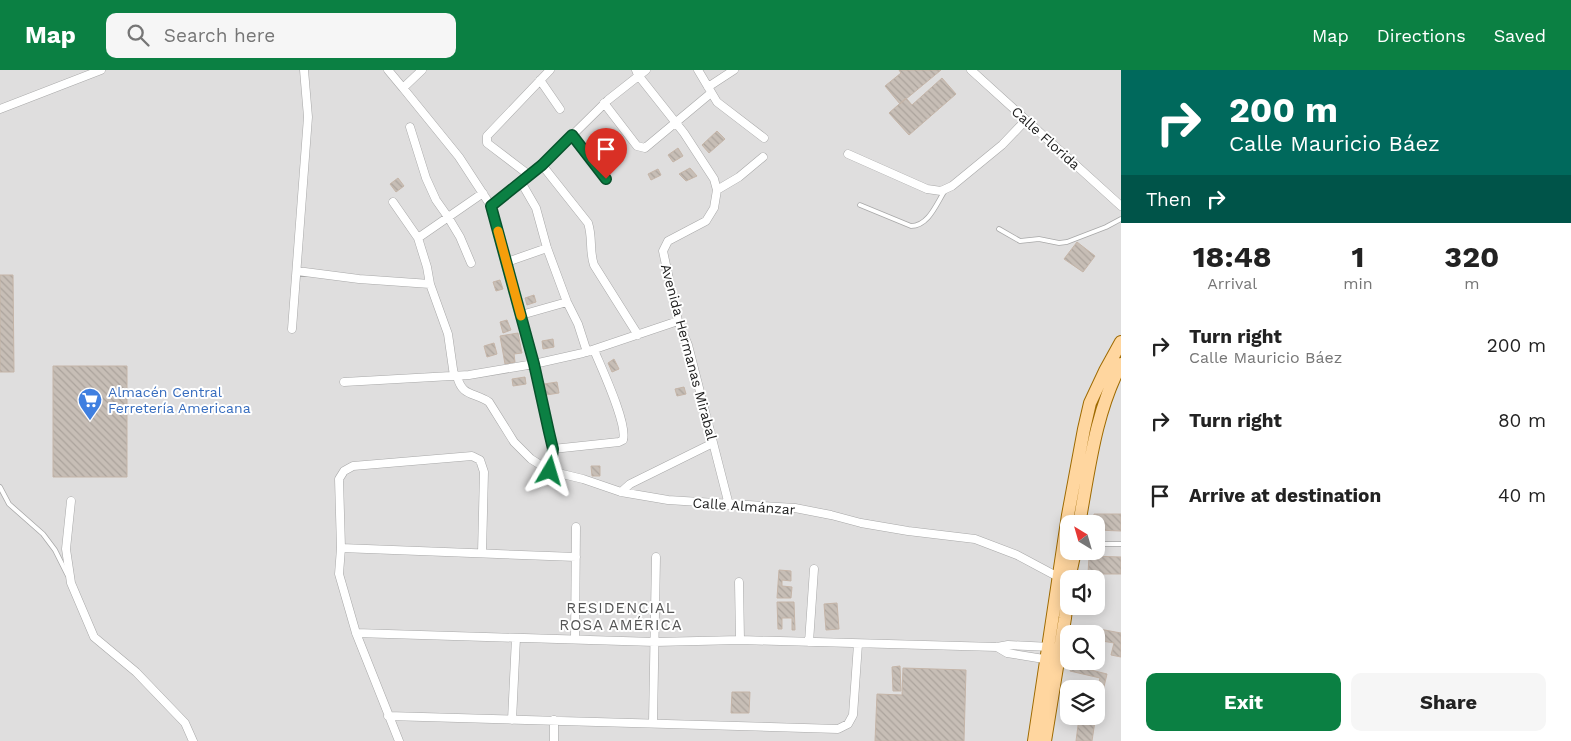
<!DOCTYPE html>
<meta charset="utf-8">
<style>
:root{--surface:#fff;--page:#f6f6f6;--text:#222;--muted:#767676;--accent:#0b8043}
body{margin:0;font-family:"Work Sans",sans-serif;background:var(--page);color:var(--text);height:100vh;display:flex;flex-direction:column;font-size:19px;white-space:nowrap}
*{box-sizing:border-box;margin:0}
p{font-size:16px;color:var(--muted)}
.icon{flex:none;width:28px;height:28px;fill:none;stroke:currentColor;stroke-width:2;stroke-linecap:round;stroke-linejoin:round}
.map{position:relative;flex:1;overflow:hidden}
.drawer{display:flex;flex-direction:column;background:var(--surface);width:450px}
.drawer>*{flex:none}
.hud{background:#00695c;color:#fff;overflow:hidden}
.needle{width:32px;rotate:323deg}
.fabs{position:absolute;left:1060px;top:445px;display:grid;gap:10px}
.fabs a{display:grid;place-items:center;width:45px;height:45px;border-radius:10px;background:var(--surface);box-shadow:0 2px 12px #0003;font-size:25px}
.pin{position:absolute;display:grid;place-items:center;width:42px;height:42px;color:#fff;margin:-51px -21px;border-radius:50% 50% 50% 0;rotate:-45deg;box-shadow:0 0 5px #0007}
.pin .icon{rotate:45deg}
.me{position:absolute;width:55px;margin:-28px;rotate:7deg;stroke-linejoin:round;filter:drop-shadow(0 0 4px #0008)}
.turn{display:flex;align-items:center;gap:18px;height:105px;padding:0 25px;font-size:22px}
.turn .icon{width:65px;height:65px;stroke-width:2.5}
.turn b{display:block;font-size:35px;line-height:42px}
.then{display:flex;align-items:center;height:48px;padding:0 25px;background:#0003;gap:10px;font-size:19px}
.eta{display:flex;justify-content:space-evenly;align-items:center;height:85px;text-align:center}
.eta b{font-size:30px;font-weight:700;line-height:35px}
.button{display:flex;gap:10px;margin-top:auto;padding:10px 25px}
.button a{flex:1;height:58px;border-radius:10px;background:var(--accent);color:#fff;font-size:20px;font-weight:700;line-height:58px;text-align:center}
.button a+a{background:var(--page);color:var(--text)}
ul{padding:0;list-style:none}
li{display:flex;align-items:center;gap:15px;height:75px;padding:0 25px}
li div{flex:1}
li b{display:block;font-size:19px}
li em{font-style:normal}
header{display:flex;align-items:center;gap:30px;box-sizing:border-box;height:70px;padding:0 25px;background:var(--accent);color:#fff}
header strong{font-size:24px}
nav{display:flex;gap:28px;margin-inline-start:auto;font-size:18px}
.search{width:350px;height:45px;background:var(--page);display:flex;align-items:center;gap:12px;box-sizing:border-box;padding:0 18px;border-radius:10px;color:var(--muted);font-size:19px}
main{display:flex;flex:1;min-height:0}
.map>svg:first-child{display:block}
.residential{fill:#dfdede;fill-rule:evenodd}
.building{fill:url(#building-back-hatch);stroke:#c5b5a8}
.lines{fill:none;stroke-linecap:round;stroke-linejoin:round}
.lane-casing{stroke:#a8a8a8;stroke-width:5.5}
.street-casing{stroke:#a8a8a8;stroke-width:9}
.primary-casing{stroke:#9e6a00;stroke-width:14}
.lane{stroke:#fff;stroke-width:4}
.street{stroke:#fff;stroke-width:8}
.primary{stroke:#ffd69f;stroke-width:12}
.route-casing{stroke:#07532c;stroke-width:12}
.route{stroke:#0b8043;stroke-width:9}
.slow{stroke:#f59e0b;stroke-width:9}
.labels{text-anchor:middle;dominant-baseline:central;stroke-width:4;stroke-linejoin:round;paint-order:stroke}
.street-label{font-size:14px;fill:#212121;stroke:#fff}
.shop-label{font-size:14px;fill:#366cbe;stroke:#fff;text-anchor:start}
.neighbourhood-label{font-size:15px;letter-spacing:1px;fill:#545454;stroke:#fff}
</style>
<header>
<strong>Map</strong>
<div class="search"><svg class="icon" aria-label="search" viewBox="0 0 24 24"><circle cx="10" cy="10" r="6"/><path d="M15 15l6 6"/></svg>Search here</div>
<nav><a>Map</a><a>Directions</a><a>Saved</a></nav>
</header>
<main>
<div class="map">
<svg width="1121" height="671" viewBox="0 0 1121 671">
<defs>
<pattern id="building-back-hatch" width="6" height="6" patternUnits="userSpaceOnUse" patternTransform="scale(1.25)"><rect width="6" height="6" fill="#c7beb6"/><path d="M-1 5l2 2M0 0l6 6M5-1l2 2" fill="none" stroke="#aba39c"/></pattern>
</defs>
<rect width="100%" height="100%" fill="#f2eee7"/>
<path class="residential" d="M0,0H1121V671H0ZM1069,454H1096V481H1069ZM1069,509H1096V536H1069ZM1069,564H1096V591H1069ZM1069,619H1096V646H1069Z"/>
<path class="building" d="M899,0H941L900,34L885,16L901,3Z
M942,8L956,24L909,65L889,43L906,28L912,35Z
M717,61L725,69L709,83L702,75Z
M678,78L683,86L673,92L668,85Z
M690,98L697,106L686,111L679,104Z
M658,99L661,105L651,110L648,104Z
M398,108L404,116L396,122L390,114Z
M1077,172L1095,186L1083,202L1064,189Z
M0,205H13L14,302H0Z
M500,210L503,219L496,221L493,212Z
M534,225L536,232L527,235L525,228Z
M507,250L511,260L503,263L500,252Z
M518,263L522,283L514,284L515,292L505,294L500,266Z
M553,269L554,277L543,279L542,271Z
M494,273L497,284L487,287L484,276Z
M614,289L619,299L612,302L608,293Z
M53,296H127V407H53Z
M525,307L526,314L513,316L512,309Z
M557,312L559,323L546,325L544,314Z
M684,317L686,324L677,326L675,319Z
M591,396H600V406H592Z
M1094,444H1121V461L1096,460V454H1093Z
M1089,486L1121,487V504H1088Z
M779,500L791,501V511L782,510V516L792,517L791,528H777Z
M777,532H794L795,560H792V548H782V559H778Z
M837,533L839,559L826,560L824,534Z
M1083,556L1121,563V587L1111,585L1114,573L1096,570V564H1081Z
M1068,586L1069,591H1089L1088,596L1067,592Z
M1071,595L1107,604L1103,621L1097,620L1100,608L1070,601Z
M900,596L901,621H893L892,597Z
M903,598L966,600L964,671H875L877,624L902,625Z
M732,622H750L749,643H731Z
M1062,627L1069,628V639L1061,638Z
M1079,648L1095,651L1092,671H1076Z"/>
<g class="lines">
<defs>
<path id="lane" d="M860,135L911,156C928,156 936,135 944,122
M999,159L1020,171L1039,169L1059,173L1067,172L1106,157L1121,149
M0,417L9,434L43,464L55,480L67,504
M1096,474H1121"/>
<path id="street" d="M388,0L403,18L422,0
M636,0L638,5L684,63L714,109L717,120L714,138L706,151L668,171L663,181L678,251L688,275L729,435
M698,0L717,32L764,68
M971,0L1121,136
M540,10L560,39
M708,17L734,0
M403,18L459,87L491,136L534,294L553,379L550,401
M604,33L637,76L645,78L711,23
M0,39L101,0
M410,57L426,108L436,130L448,147L460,167L471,193
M572,65L606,109
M848,84L927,119L941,121L952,116L1002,75L1026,50
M542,95L588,153C593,168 589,181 594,195L638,265
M529,105L487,73V66L550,0
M521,112L536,138L547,178L567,232L578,254L587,282
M717,120L739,107L763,87
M393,132L418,168
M491,136L542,95L608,30L646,0
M507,192L547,178
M297,201L359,209L430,214
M521,245L567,232
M292,259L308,47L304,0
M454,306L448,264L430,214L427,197L418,168L483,123
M457,306C462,327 474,322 489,332L514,372L531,389L550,401L583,409L621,422L668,430L795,438L831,445L861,453L908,461L975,469L1017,485L1062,509
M344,312L469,305L534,294L583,283L678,251
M553,379L619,372L623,370C628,354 601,297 594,280
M621,422L630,414L713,373
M71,431L66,479L71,513L94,567L136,602L185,653L193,671
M341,478L576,487
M739,512L740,570
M356,563L655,572L740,570L997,577L1008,575L1051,577
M575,569L576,457
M809,572L814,499
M997,577L1007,583L1050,590
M388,646L838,659L848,654L853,645L858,574
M512,650L516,568
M653,652L656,487
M399,671L356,563L339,504L341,478L339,409L344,401L353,396L472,386L480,390L484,402L482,483
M554,671V650"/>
<path id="primary" d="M1079,454C1089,400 1095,343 1121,294
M1069,509L1075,481
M1034,671L1068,445L1084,359L1090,333L1105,301L1121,272
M1045,671L1065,548L1069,511"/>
</defs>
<use href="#lane" class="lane-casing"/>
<use href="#street" class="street-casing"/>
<use href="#primary" class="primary-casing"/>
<use href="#lane" class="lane"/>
<use href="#street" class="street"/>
<use href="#primary" class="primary"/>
</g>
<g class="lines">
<defs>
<path id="route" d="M550,401L553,379L549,362L534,294L491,136L542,95L572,65L606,109"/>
</defs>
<use href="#route" class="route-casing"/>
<use href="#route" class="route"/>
<path class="slow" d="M498,161L521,246"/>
</g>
<defs>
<symbol id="supermarket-pin" viewBox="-11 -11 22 30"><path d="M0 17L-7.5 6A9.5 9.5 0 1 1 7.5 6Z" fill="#3f7fe0" stroke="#fff"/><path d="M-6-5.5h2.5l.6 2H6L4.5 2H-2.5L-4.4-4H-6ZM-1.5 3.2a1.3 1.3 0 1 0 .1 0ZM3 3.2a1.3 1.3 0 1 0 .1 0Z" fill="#fff"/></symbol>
</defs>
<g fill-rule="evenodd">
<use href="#supermarket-pin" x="76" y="316" width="28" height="38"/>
</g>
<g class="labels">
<g class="street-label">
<text transform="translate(1046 68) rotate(42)">Calle Florida</text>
<text transform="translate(689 282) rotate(75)">Avenida Hermanas Mirabal</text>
<text transform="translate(744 436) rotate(4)">Calle Almánzar</text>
</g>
<g class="shop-label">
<text x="108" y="322">Almacén Central<tspan x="108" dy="16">Ferretería Americana</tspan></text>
</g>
<g class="neighbourhood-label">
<text x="621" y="538">RESIDENCIAL<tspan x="621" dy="17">ROSA AMÉRICA</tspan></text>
</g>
</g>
</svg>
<div class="fabs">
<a><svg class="needle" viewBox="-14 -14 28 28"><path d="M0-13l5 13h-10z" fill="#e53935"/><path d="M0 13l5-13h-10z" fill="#767676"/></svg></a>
<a><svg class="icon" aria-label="sound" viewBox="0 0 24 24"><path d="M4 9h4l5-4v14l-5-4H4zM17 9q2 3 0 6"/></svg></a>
<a><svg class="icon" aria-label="search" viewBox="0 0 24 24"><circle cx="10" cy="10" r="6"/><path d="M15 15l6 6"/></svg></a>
<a><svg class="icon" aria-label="layers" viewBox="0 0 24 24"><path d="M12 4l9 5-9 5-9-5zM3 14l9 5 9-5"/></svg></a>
</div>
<div class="pin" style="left:606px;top:109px;background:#d93025"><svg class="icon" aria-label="arrive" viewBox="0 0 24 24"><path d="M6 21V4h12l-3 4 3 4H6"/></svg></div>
<svg class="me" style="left:550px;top:401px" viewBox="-20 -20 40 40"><path d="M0-17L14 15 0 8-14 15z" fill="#0b8043" stroke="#fff" stroke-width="4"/></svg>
</div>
<section class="drawer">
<div class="hud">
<div class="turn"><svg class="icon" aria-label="right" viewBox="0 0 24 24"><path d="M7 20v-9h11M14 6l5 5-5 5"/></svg><div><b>200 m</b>Calle Mauricio Báez</div></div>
<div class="then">Then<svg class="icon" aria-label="right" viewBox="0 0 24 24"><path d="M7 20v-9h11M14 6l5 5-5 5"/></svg></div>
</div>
<div class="eta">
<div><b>18:48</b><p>Arrival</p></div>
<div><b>1</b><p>min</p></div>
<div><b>320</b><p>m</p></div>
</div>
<ul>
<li><svg class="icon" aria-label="right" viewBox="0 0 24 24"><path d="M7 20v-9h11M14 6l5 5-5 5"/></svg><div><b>Turn right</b><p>Calle Mauricio Báez</p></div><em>200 m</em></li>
<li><svg class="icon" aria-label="right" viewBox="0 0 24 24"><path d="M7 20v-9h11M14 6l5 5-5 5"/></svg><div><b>Turn right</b></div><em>80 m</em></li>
<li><svg class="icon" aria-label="arrive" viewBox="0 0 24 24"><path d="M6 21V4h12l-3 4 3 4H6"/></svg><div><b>Arrive at destination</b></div><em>40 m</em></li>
</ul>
<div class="button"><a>Exit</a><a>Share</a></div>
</section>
</main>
